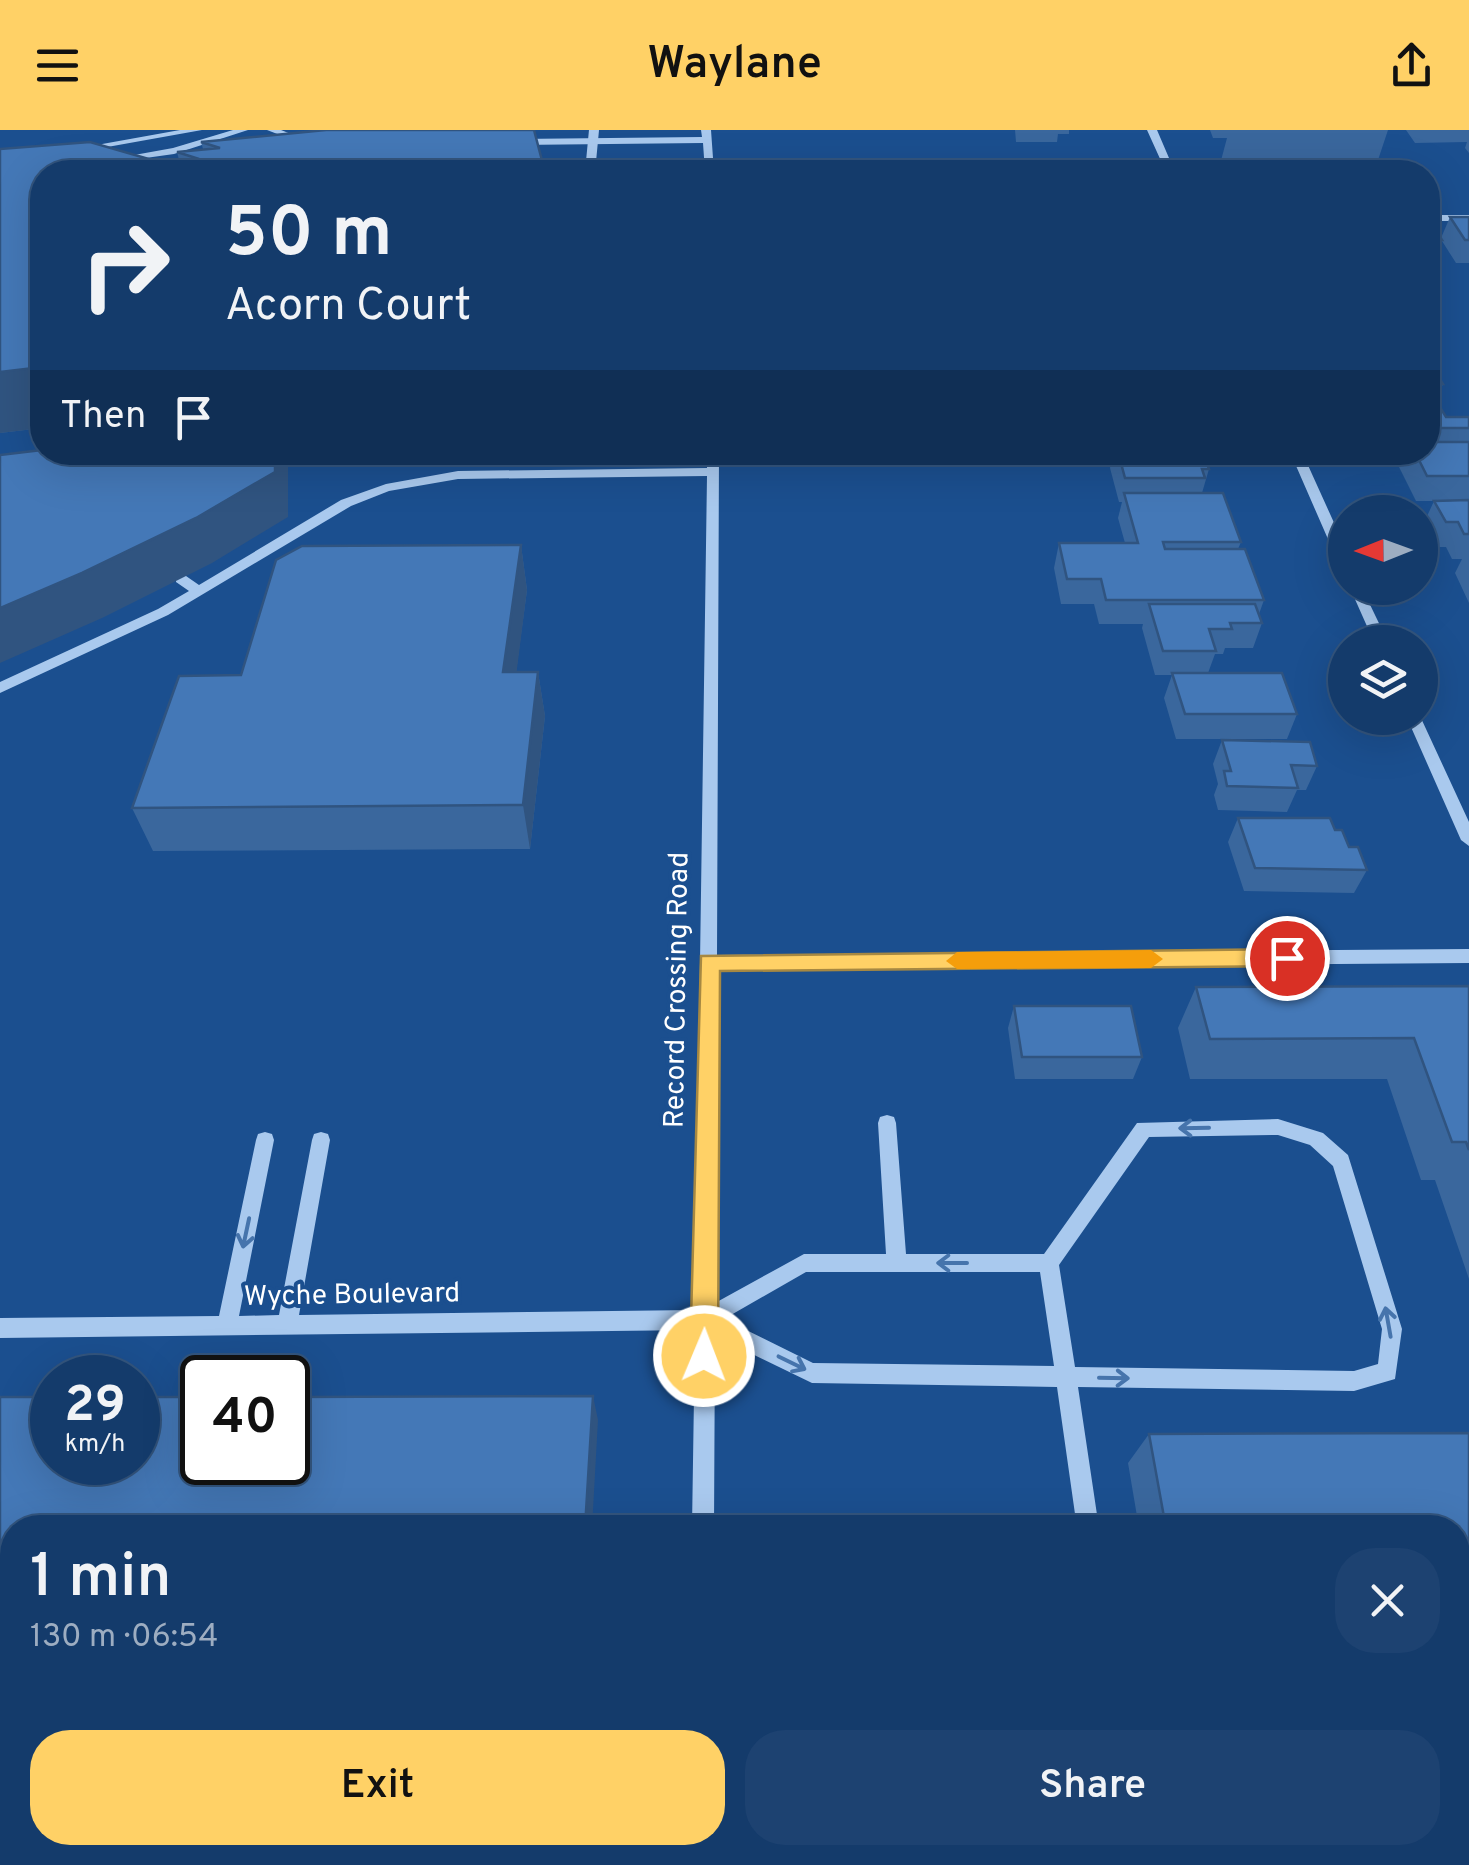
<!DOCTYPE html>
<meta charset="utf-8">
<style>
:root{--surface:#143b6b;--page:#1d4271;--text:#f1f3f6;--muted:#9dadc1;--line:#33557e;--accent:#ffd166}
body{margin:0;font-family:Overpass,sans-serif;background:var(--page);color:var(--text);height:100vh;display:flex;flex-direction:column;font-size:38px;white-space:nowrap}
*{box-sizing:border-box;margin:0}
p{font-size:32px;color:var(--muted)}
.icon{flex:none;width:55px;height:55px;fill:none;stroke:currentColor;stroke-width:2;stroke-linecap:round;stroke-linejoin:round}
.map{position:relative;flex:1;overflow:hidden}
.details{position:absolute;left:0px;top:1385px;width:1470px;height:350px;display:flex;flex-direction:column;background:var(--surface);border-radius:40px 40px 0 0;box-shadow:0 10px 40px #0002,0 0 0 2px var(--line)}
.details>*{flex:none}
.banner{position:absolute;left:30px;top:30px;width:1410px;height:305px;border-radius:40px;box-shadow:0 10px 40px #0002,0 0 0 2px var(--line);background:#143b6b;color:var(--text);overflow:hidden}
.needle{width:65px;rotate:269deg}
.fabs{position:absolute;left:1328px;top:365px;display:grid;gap:20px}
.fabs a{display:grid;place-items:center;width:110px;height:110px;border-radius:50%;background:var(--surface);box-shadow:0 10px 40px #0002,0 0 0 2px var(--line);font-size:50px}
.speed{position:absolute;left:30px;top:1225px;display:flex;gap:20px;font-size:50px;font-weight:700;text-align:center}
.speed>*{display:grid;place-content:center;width:130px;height:130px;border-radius:50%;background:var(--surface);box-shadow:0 10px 40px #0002,0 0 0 2px var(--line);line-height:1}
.speed small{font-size:25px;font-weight:400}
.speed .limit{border:5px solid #111;border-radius:15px;background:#fff;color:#111}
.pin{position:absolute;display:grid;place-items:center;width:85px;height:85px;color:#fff;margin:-42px;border:5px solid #fff;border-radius:50%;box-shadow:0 2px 10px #0007}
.me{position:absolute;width:110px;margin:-55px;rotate:1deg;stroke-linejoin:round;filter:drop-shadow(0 0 8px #0008)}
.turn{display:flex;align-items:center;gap:35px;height:210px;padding:0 30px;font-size:45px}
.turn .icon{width:130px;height:130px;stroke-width:2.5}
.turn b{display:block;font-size:70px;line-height:85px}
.then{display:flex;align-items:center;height:95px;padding:0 30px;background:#0003;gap:20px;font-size:38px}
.round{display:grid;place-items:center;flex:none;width:105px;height:105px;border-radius:40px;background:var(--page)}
.summary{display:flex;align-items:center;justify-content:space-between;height:170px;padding:0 30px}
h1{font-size:60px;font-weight:600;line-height:75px}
.action{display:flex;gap:20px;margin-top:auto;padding:20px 30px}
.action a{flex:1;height:115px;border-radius:40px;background:var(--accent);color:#111;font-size:40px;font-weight:600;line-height:115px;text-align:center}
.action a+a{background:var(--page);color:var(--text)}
header{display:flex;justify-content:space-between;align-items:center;height:130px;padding:0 30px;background:var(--accent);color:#111;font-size:45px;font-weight:600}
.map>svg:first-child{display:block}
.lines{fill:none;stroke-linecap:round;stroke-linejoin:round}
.minor{fill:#a9c9ee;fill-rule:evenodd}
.minor-bridge{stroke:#a9c9ee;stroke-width:10}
.wall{fill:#3a679d}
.shaded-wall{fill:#305480}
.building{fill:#4478b7;stroke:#305480;stroke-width:2.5}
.oneway{stroke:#4674ac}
.route{fill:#ffd166;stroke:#a68842;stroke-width:2.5}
.slow{fill:#f59e0b}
.labels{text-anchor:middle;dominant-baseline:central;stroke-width:8;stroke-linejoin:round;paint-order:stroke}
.street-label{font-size:28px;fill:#fff;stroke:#1b4f8f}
</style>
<header><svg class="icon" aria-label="menu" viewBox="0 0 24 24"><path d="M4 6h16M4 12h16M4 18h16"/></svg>Waylane<svg class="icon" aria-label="share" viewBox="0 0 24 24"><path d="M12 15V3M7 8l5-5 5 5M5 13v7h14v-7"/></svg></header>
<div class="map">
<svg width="1469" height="1735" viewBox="0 0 1469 1735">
<rect width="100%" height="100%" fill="#1b4f8f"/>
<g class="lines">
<path class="minor" d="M180,0H202L85,21L80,18Z
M233,0H248L174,24L117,32L112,29L173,18Z
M267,0H281L306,10L298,12Z
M701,0H711L714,42H705L703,13L517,15L512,12L517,9L702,7Z
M1147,0H1157L1175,42H1166Z
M1428,85H1469V91H1428Z
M296,322H329L300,329L296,328Z
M707,322H719L717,825L1469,819V833L717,839L715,1173L804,1124H886L878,993L880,987L887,985L894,987L896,993L906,1124H1044L1137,993L1278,989L1323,1003L1348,1025L1402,1199L1395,1249L1354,1261L1078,1257L1099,1398H1077L1057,1257L812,1253L715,1206L714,1398H692L695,1200L0,1208V1188L219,1186L256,1010L258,1004L265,1002L272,1004L274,1010L239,1186L279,1185L312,1010L314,1004L321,1002L328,1004L330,1010L299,1185L695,1180L707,346L458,349L389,361L351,376L168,485L0,563V552L158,479L189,461L176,452V446H186L199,455L341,370L386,354L458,341L707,338ZM1278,1005L1310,1015L1333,1036L1382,1199L1378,1234L1354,1241L1075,1237L1059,1135L1149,1007ZM806,1142H1040L1054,1236L813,1233L724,1189Z
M1290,322H1302L1345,417V436L1338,432Z
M1350,458H1362L1388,512H1374Z
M1420,586L1469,692V716L1461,710L1407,588Z
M689,1722H715V1735H689Z
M1136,1722H1163L1169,1735H1142Z"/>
<path class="minor-bridge" d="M590,42L594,0"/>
</g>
<path class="wall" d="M326,0L42,298L0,303V19L159,32L179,30L177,22L203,19L201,12Z
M1015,0H1069V4H1058L1057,12H1016Z
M1210,0H1388L1374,42H1221L1219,38L1227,8H1213Z
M1406,0H1469V23L1465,18L1467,12L1415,13Z
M1450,87H1469V133H1456L1442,111L1433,133H1428V88L1441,108Z
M1428,230L1443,254L1436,270L1446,287H1469V473L1455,443L1462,429H1452L1446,417H1434L1423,395L1434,371H1452H1416L1399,337L1405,323L1389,322H1428Z
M1113,322H1203L1209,339L1202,363L1241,412L1238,419L1264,470L1259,484L1262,493L1253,518H1225L1223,524H1215L1208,543L1297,584L1287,609H1176L1164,568L1172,545H1155L1142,498L1143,494H1099L1094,474H1061L1054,438L1059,413H1125L1118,388L1122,372H1119L1110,338Z
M521,415L527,460L516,542H538L545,586L530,719L153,721L132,678Z
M1222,610L1317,636L1306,660H1297L1287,682L1218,680L1214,665L1218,654L1213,634Z
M1238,688L1335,700L1367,740L1354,763L1244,761L1228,712Z
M1469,856V1149L1435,1050H1421L1387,949H1190L1178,898L1196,857Z
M1014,876L1142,927L1133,949H1015L1008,898Z
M1469,1303V1608H1458V1398H1139L1128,1333L1149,1304Z"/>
<path class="shaded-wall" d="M42,237V298L0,303V242Z
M275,322H285L288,333V387L212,433L102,488L0,533V478Z
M521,415L527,460L511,586L503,542Z
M538,542L545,586L530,719L523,675Z
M593,1266L598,1290L592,1398H585Z
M565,1722H573L572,1735H564Z"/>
<path class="building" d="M326,0H534L545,42H42V237L0,242V19L90,12L159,32L199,29L177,22L220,18L201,12Z
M1008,34H1091L1094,42H988H999L997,36Z
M1450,87H1469V110H1465Z
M1428,88L1442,110H1428Z
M1428,230L1443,254H1428Z
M1428,269H1435L1446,287H1469V298H1428Z
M1428,312H1469V346H1427L1415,322H1428Z
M42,320V322H275V342L196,388L82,443L0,478V325Z
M1118,322H1203L1209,339H1202L1205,348H1125Z
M1124,363H1223L1241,412H1163L1165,419H1245L1264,470H1106L1101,449H1067L1059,413H1138Z
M1469,370V404H1464L1458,392H1446L1434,371Z
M521,415L503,542H538L523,675L132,678L179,546L241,545L276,430L302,416Z
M1149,474H1255L1262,493H1230L1232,499H1209L1216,521H1163Z
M1172,543H1282L1297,584H1185Z
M1222,610L1310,612L1317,636L1291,635L1298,658L1227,656L1224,641H1231Z
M1238,688H1330L1335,700H1342L1349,717H1358L1367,740L1255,738Z
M1469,856V1020L1466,1012H1452L1414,908L1210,909L1196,857Z
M1014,876H1131L1142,927H1022Z
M593,1266L585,1398H12V1722H565L564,1735H0V1267H52V1332H138V1267H202V1332H288V1267Z
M1469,1303V1591H1458V1398H1166L1149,1304Z"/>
<defs><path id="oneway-shaft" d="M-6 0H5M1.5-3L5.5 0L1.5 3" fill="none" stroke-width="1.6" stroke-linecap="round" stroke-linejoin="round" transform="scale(2.5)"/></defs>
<g class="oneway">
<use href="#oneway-shaft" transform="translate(1194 998) rotate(179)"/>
<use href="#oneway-shaft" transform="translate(246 1103) rotate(102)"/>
<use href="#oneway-shaft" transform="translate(952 1133) rotate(180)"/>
<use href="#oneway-shaft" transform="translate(1388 1192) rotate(-100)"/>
<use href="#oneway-shaft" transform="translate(792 1233) rotate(26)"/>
<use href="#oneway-shaft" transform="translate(1114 1248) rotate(1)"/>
</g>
<path class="route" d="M1287,819L1298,828L1287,836L720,841L718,1226L714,1235L704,1239L694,1235L690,1226L701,826Z"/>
<path class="slow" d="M1151,820L1163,829L1151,838L957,839L946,831L957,822Z"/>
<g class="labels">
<g class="street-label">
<text transform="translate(678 860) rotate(-89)">Record Crossing Road</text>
<text transform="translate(352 1166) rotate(-1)">Wyche Boulevard</text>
</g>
</g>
</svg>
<div class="fabs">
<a><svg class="needle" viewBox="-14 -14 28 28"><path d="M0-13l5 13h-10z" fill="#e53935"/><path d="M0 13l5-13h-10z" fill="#9dadc1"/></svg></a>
<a><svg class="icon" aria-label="layers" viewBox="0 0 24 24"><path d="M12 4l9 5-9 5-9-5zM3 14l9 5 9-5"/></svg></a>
</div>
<div class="speed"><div>29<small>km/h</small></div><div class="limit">40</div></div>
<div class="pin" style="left:1287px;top:828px;background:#d93025"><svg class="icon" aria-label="arrive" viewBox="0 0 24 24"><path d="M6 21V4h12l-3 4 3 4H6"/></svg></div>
<svg class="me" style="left:704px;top:1226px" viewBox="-20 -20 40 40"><circle r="17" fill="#ffd166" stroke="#fff" stroke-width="3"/><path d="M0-11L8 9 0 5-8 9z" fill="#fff"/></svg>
<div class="banner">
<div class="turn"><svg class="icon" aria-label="right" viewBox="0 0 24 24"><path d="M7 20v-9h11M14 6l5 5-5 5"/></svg><div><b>50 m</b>Acorn Court</div></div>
<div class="then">Then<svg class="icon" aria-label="arrive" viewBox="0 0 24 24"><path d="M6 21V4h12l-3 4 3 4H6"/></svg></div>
</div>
<section class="details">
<div class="summary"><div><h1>1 min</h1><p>130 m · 06:54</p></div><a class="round"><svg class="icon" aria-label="close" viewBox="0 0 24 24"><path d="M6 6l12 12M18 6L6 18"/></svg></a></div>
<div class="action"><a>Exit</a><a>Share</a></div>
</section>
</div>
